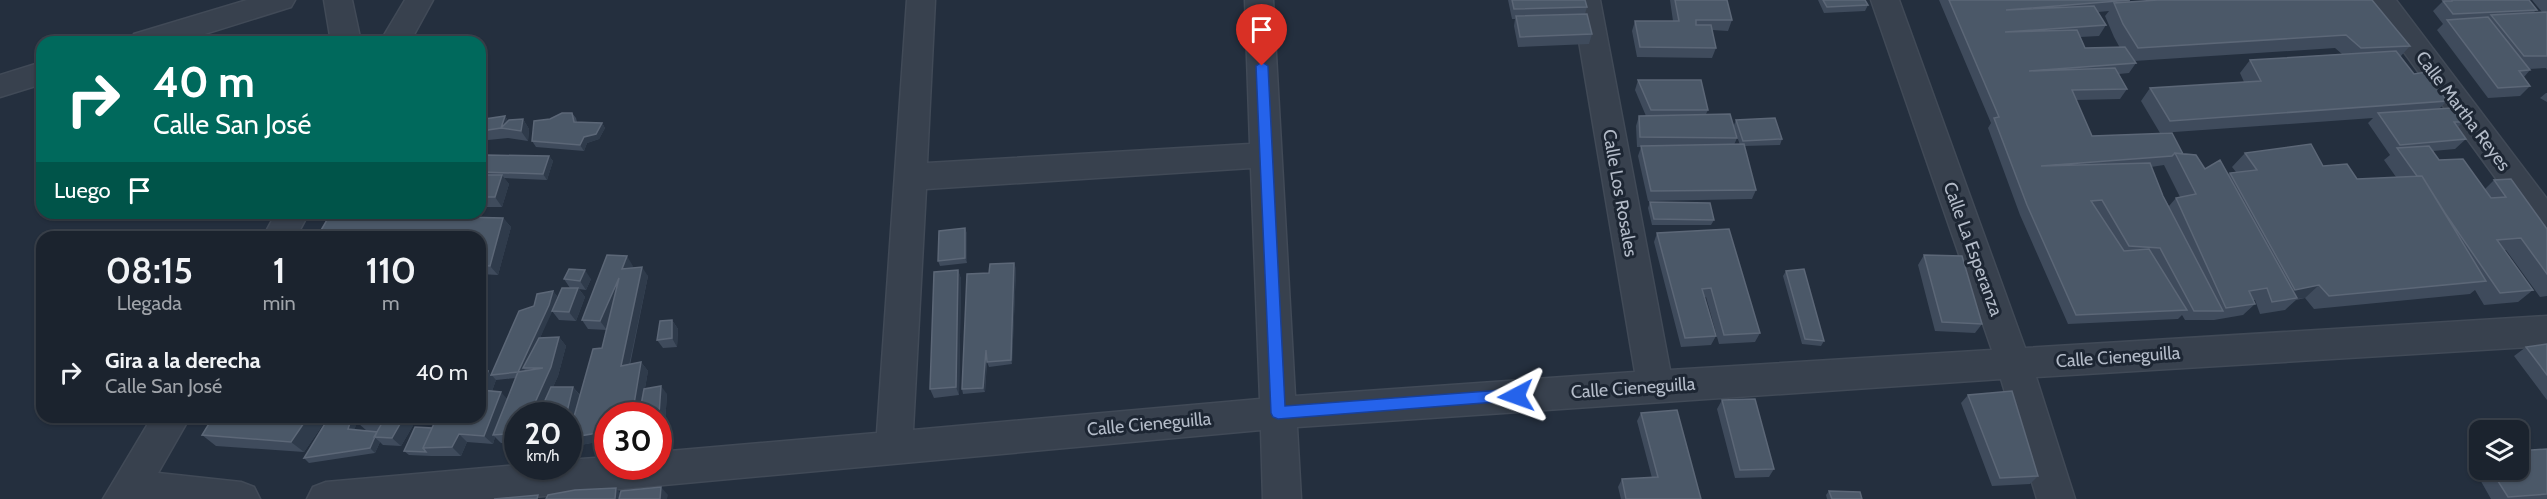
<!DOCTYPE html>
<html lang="es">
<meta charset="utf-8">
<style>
:root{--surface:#1b232e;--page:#242b36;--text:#f1f3f6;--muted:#a0a4aa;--line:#39404a}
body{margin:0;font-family:Cabin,sans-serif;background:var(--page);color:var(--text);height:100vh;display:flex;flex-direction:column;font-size:22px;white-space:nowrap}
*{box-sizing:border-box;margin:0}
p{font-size:20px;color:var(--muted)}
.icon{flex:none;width:33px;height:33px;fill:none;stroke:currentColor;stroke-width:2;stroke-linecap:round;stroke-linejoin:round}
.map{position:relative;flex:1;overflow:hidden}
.side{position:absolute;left:36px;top:231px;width:450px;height:192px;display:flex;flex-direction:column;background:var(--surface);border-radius:18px;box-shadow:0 2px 4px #0004,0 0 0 2px var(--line)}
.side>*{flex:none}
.top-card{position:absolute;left:36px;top:36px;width:450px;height:183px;border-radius:18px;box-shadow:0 2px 4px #0004,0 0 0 2px var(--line);background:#00695c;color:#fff;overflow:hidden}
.controls{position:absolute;left:2469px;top:420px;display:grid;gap:12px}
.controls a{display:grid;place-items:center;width:60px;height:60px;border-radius:12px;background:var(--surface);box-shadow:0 2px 4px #0004,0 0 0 2px var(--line);font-size:30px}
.speed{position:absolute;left:504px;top:402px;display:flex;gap:12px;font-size:30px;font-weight:700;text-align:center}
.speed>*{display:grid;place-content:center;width:78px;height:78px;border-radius:50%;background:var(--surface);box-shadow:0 2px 4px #0004,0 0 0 2px var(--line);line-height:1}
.speed small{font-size:15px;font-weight:400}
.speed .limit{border:9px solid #d22;background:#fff;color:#111}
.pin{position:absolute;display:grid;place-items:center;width:51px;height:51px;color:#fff;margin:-62px -26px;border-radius:50% 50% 50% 0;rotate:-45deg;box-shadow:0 0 6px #0007}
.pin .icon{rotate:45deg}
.me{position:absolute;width:66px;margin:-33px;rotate:266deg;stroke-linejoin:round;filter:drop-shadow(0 0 4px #0008)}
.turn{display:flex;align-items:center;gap:21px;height:126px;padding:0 18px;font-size:27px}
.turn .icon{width:78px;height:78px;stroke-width:2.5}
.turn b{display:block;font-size:42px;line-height:51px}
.then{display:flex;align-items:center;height:57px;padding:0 18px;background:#0003;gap:12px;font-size:22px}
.eta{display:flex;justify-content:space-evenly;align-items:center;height:102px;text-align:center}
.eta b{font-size:36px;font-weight:600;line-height:42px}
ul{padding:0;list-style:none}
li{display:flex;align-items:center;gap:18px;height:78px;padding:0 18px}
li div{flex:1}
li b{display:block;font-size:22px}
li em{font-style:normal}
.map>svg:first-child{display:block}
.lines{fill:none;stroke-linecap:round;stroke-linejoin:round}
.street-casing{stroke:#414a57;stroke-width:3}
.street{fill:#38414e;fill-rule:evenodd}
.wall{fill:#3f4b5c;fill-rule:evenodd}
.shaded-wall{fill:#2f3b4b}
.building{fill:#4b5868;stroke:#5c6777;stroke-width:1.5}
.route{fill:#2563eb;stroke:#184099;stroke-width:1.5}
.labels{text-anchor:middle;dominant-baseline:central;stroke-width:6;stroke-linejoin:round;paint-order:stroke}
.street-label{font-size:18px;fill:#b4bcc9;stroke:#1d2633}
</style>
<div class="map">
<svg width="2547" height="499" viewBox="0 0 2547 499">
<rect width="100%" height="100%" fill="#242f3e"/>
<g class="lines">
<defs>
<path id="street" d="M247,0H295L291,7L179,42H129L134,34Z
M324,0H352L361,42H331Z
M405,0H433L410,42H380Z
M907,0H935L927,163L1250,144L1245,0H1273L1295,396L1635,372L1572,0H1600L1670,370L1992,350L1871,0H1899L2025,348L2547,316V346L2036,377L2075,499H2037L2001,379L1297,427L1301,499H1263L1261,430L512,499H307L313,487L326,482L518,465L568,466V460L608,457V466H658V452L877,433ZM1251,168L1260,399L913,430L926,189Z
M2366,0H2396L2547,199V236L2535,232Z
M42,62V84L0,97V75Z
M276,213H309L296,237H263Z
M152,417H190L158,473L241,482L254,487L260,499H103Z"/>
</defs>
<use href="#street" class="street-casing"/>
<use href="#street" class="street"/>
</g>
<path class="wall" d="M1508,0H1585L1587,7L1585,14L1592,34L1589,44L1518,47L1514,26L1515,19H1512Z
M1670,0H1727L1732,20L1728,31L1712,30L1716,48L1712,58L1637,57L1632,31L1635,21H1673Z
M1818,0H1865L1868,5L1865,11L1824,13Z
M1939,0H2130L2129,2L2158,0L2410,46L2400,57L2414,74L2447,101L2439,109L2463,122L2458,127L2466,139L2455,149L2433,151L2439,160L2485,189L2494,180L2547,229V296L2540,297L2506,250H2504L2533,290L2518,302L2484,305L2475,290L2470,294L2314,309L2305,298L2296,300L2285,310L2260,314L2255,300H2253L2255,304L2243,315L2214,320H2185L2182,315L2178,319L2068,324L2020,215L1988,128L1991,123ZM2109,11L2105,16L2114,37L2120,48H2085L2080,37L2099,36L2106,25L2098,12ZM2335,48L2342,54L2250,60L2240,73L2244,82L2150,88L2141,101L2160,133L2373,118L2368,123L2390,155L2384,160L2396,177L2357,179L2323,166L2245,153L2232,167L2236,172L2230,173L2228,174L2205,169L2183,154L2092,136L2076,100L2120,99L2127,89L2119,74L2129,73L2136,63L2134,61ZM2164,165L2180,197L2176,198L2169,206L2163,196L2151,167Z
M2442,0H2529L2537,10L2534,12H2542L2532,0H2547V70L2546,68L2529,69L2530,70L2524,77L2530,86L2520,96L2488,98L2437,30L2443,24L2433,11L2444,0Z
M1638,80L1708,110L1706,114L1734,125L1736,120L1782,139L1780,145L1744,146L1756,190L1752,199L1648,201L1638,156L1641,147H1637L1636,126L1639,116H1646L1635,90ZM1734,128L1740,145H1734L1737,138Z
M2546,93H2547V102L2540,98Z
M480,113L487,119L505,116L508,121L523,119L529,129L528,141L508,138L488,140L485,136V138H480Z
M572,113L576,118L577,122L602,123L605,128L599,139L587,143L584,151L536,147L532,141L550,119Z
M549,156L553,161L547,180L504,178L509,184L502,207H480V175H484L482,172Z
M1650,202L1714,220L1711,225H1652L1648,208Z
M474,217L503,218L511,227L498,275L480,274V237H317Z
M965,228L967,234V263L940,266L938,261Z
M1657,233L1760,333L1755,342L1719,344L1706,297L1704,298L1716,336L1711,345L1681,347L1654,242Z
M1924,255L1982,324L1975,333L1935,331L1918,265Z
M633,266L632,268L648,276L630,365L641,362L648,371L645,388L667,394L665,423H658V416H608V440L575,446L568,416H518V442L501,443L495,437L493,444L467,442L461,456H431L409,455L404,451L432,428L491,375L534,306L553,291L557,296L540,338L559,337L566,346L558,376L553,387H573L580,395L602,348L607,330L588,329L582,320ZM516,378L508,399L492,391L496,380Z
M1016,268L1012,364L989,367L987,362L985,392L963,394L962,389L989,273Z
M958,270L961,279L959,395L934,398L930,389Z
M1786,271L1824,341L1821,346L1802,344L1783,276Z
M564,279H591L586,290L579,289L585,297L576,321L559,320L552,311L570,288Z
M672,320L678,329L677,347L663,348L657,340Z
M2547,344V400L2514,356L2526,347Z
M1968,395L2038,476L2030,484L1992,486L1961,403Z
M1722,400L1774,469L1769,477L1735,478L1717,409Z
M1641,413L1701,499H1621L1618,487L1622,479L1652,478L1637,421Z
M213,417H328L304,452L216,446L202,435Z
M329,417H359L354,430L367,431L359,424L362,417H418L401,446L383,445L380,442L375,453L309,463L304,458Z
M2547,449V499H2491L2478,476L2488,470H2518Z
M1829,491L1862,499H1827L1826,495Z"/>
<path class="shaded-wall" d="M483,112L490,122L481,131L485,136V138L480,132V120Z
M505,116L511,126L501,128Z
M523,119L529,129L528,141L521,131Z
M602,123L605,128L599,139L587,143L584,151L580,145L584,137Z
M549,156L553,161L547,180L543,174Z
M502,175L509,184L502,207L495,197Z
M463,213H476L469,226L461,217Z
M503,218L511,227L498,275L490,266Z
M965,228L967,234V263L965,258Z
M627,256L633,266L628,278L622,269Z
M1014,263L1016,268L1012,364L1011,360Z
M642,267L648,276L627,375L621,366Z
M585,270L591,279L586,290L580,281Z
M958,270L961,279L959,395L956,387Z
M619,278L607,330L600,321Z
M2319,285L2305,298L2283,300L2295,290Z
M578,288L585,297L576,321L569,312Z
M553,291L557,296L553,310L526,368H523L525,370L522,377L518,372Z
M672,320L678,329L677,347L672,338Z
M559,337L566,346L558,376L540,416H529Z
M986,350L987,355L985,392L983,388Z
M641,362L648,371L640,416H632Z
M488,371L496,380L489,399L481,390Z
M661,386L667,394L665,423L659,414Z
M573,387L580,396L568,436V416H566Z
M501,392L509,401L493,435L495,437L493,444L484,436Z
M308,417H328L304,452L291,442Z
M352,417H359L353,434L348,429Z
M404,417H418L401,446L392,438Z
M606,420L608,421V440L575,446L568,438Z
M459,434L467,442L461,456L452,447Z
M374,437L380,442L375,453L370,448Z
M661,487L668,495L667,499H660Z
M616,488L623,496V499H615Z"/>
<path class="building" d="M1512,0H1585L1587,7L1514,9Z
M1675,0H1727L1732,20H1696V25H1711L1716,48L1640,47L1635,21H1679Z
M1823,0H1865L1868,5L1827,7Z
M1949,0H2130L2006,10L2094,6L2106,25L2005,32L2077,30L2085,48L2125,47L2136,63L2029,71L2115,68L2127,89L2072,90L2092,136L2172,133L2183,154L2175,153L2172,156L2041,166L2150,163L2163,196L2223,311H2194L2160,248L2129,246L2102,200L2091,201L2124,251L2149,249L2187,310L2076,315L2027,205L1994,118L1999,117Z
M2158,0H2372L2410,46L2361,48L2346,35L2138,48L2123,24L2114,3Z
M2452,0H2529L2537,10L2453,14L2443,1H2452Z
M2547,12V56H2524L2491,15Z
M1587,14L1592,34L1520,37L1516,16Z
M2488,17L2530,70L2519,71L2530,86L2498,88L2447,20Z
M2396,51L2414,74L2426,72L2447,101L2170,121L2150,88L2261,81L2250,60Z
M1638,80H1701L1708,110H1651Z
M2452,108L2463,122H2454L2466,139L2400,145L2378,113Z
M562,113H572L574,122L602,123L596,134L584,137L580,145L532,141L534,121L550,119Z
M1730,114L1737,138L1640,137L1639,116Z
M505,116L501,128L481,131L485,119Z
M1775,118L1782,139L1743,141L1736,120Z
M523,119L521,131L501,128L509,120Z
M1744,144L1756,190L1651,191L1641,146Z
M2311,144L2323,166L2347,164L2357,179L2422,176L2486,281L2329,296L2319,285L2295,290L2230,173L2257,170L2245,153Z
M2429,146L2439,160L2463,159L2491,198L2506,197L2494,180L2511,179L2547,229V274L2521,238L2497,240L2533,290L2500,293L2445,213L2422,176H2417L2397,148Z
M2175,153L2196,155L2205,169L2220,160L2297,298L2272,302L2267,288L2249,291L2255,304L2226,308L2176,198L2196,194Z
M486,155L549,156L543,174L482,172Z
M480,175H502L495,197H480Z
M1650,202L1710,203L1714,220L1654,219Z
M331,213H463L461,217L503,218L490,266L480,265V237H407L404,235L403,237H317Z
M965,228V258L938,261L939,231Z
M1729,229L1760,333L1724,335L1711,288L1702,289L1716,336L1685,338L1657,233Z
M607,255L627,256L622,269L642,267L621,366L641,362L632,416H608V420H606L603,432L568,438L593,349L602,348L619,278L600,321L582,320Z
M1924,255L1962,256L1982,324L1942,322Z
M1014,263L1011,360L987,362L986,350L983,388L962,389L967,274L989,273L990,264Z
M569,269L585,270L580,281L564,279Z
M1804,269L1824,341L1805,339L1786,271Z
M958,270L956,387L930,389L934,272Z
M562,288H578L569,312L552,311Z
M553,291L549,305L518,372L491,375L519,311L534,306L537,294Z
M672,320V338L657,340L660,321Z
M559,337L551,367L529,416H518V433L493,435L518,372L543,368H523L539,338Z
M2547,344V375L2526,347Z
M480,371H488L481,390L501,392L484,436L459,434L452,447L423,448L437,417H480Z
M661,386L659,414L639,416L644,389Z
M551,387H573L566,416H538Z
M2012,391L2038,476L2000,478L1968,395Z
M1755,399L1774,469L1740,470L1722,400Z
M1677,410L1701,499H1626L1622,479L1658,477L1641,413Z
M213,417H308L291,442L202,435Z
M329,417H352L348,429L377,432L370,448L304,458Z
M362,417H404L392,438L374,437L382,423L359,424Z
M415,427L432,428L423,448L426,452L404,451Z
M2547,449V494L2508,497L2491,470H2518V451Z
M661,487L660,499H619L621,491Z
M616,488L615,499H546L548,495L575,490Z
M1829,491L1860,492L1862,499H1832Z
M538,495L537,499H494Z"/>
<path class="route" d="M1262,62L1268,66L1285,406L1516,389L1522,391L1524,396L1522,400L1278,419L1273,417L1271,413L1256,66Z"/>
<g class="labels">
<g class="street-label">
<text transform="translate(2463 111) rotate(53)">Calle Martha Reyes</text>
<text transform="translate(1620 193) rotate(80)">Calle Los Rosales</text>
<text transform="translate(1973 249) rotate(70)">Calle La Esperanza</text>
<text transform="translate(2118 357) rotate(-4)">Calle Cieneguilla</text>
<text transform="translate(1633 388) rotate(-4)">Calle Cieneguilla</text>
<text transform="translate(1149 424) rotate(-5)">Calle Cieneguilla</text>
</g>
</g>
</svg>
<div class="controls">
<a><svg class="icon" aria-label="layers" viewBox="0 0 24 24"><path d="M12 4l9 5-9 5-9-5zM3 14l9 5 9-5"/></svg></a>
</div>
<div class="speed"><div>20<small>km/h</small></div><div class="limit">30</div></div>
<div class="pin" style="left:1262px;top:66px;background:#d93025"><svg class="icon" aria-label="arrive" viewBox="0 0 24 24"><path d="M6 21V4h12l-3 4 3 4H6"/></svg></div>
<svg class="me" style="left:1516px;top:396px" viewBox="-20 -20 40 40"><path d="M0-17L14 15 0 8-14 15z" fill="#2563eb" stroke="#fff" stroke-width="4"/></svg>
<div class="top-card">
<div class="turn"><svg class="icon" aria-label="right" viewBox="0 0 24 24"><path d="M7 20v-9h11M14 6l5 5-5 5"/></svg><div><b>40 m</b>Calle San José</div></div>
<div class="then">Luego<svg class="icon" aria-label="arrive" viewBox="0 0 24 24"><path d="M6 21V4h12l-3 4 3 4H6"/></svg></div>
</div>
<section class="side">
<div class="eta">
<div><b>08:15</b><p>Llegada</p></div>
<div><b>1</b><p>min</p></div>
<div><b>110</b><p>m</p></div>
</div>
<ul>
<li><svg class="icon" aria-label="right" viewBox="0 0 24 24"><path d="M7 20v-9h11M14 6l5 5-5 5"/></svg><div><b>Gira a la derecha</b><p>Calle San José</p></div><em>40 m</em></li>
</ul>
</section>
</div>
